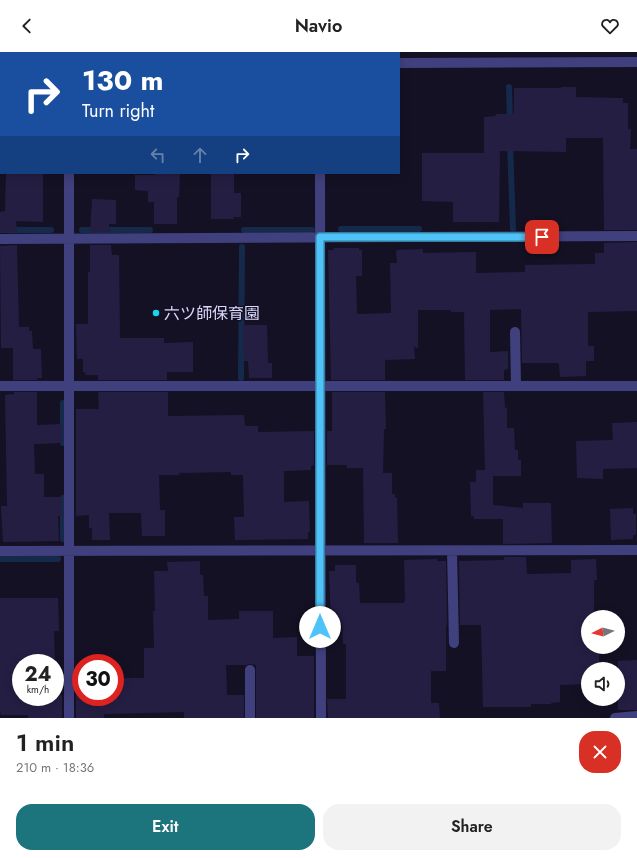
<!DOCTYPE html>
<meta charset="utf-8">
<style>
:root{--surface:#fff;--page:#f2f2f2;--text:#222;--muted:#767676;--accent:#1c747c}
body{margin:0;font-family:Jost,"Noto Sans JP",sans-serif;background:var(--page);color:var(--text);height:100vh;display:flex;flex-direction:column;font-size:15px;white-space:nowrap}
*{box-sizing:border-box;margin:0}
p{font-size:13px;color:var(--muted)}
.icon{flex:none;width:22px;height:22px;fill:none;stroke:currentColor;stroke-width:2;stroke-linecap:round;stroke-linejoin:round}
.map{position:relative;height:666px;overflow:hidden}
.sheet{display:flex;flex-direction:column;background:var(--surface);flex:1}
.sheet>*{flex:none}
.top-card{position:absolute;left:0px;top:0px;width:400px;height:122px;box-shadow:0 2px 10px #0003;background:#1a4fa0;color:#fff;overflow:hidden}
.needle{width:26px;rotate:264deg}
.controls{position:absolute;left:581px;top:558px;display:grid;gap:8px}
.controls a{display:grid;place-items:center;width:44px;height:44px;border-radius:50%;background:var(--surface);box-shadow:0 2px 10px #0003;font-size:20px}
.speed{position:absolute;left:12px;top:602px;display:flex;gap:8px;font-size:20px;font-weight:700;text-align:center}
.speed>*{display:grid;place-content:center;width:52px;height:52px;border-radius:50%;background:var(--surface);box-shadow:0 2px 10px #0003;line-height:1}
.speed small{font-size:10px;font-weight:400}
.speed .limit{border:6px solid #d22;background:#fff;color:#111}
.pin{position:absolute;display:grid;place-items:center;width:34px;height:34px;color:#fff;margin:-17px;border-radius:8px;box-shadow:0 2px 6px #0006}
.me{position:absolute;width:44px;margin:-22px;rotate:0deg;stroke-linejoin:round;filter:drop-shadow(0 0 3px #0008)}
.turn{display:flex;align-items:center;gap:14px;height:84px;padding:0 16px;font-size:18px}
.turn .icon{width:52px;height:52px;stroke-width:2.5}
.turn b{display:block;font-size:28px;line-height:34px}
.lanes{display:flex;align-items:center;height:38px;padding:0 16px;background:#0003;justify-content:center;gap:20px;direction:ltr}
.lanes .off{opacity:.35}
.round{display:grid;place-items:center;flex:none;width:42px;height:42px;border-radius:16px;background:var(--page)}
.summary{display:flex;align-items:center;justify-content:space-between;height:68px;padding:0 16px}
h1{font-size:24px;font-weight:600;line-height:30px}
.action{display:flex;gap:8px;margin-top:auto;padding:8px 16px}
.action a{flex:1;height:46px;border-radius:16px;background:var(--accent);color:#fff;font-size:16px;font-weight:600;line-height:46px;text-align:center}
.action a+a{background:var(--page);color:var(--text)}
header{display:flex;justify-content:space-between;align-items:center;height:52px;padding:0 16px;background:var(--surface);font-size:18px;font-weight:600}
.map>svg:first-child{display:block}
.lines{fill:none;stroke-linecap:round;stroke-linejoin:round}
.stream{stroke:#152a4a;stroke-width:6}
.building{fill:#251e43}
.minor{stroke:#41407e;stroke-width:10}
.route-casing{stroke:#337fa1;stroke-width:10}
.route{stroke:#4fc3f7;stroke-width:7}
.poi-dot{fill:#15d8ea;stroke:#141124;stroke-width:1.5}
.labels{text-anchor:middle;dominant-baseline:central;stroke-width:3;stroke-linejoin:round;paint-order:stroke}
.poi-label{font-size:16px;fill:#dad7fb;stroke:#141124;text-anchor:start}
</style>
<header><svg class="icon" aria-label="back" viewBox="0 0 24 24"><path d="M15 5l-7 7 7 7"/></svg>Navio<svg class="icon" aria-label="heart" viewBox="0 0 24 24"><path d="M12 20l-8-8c-3-5 5-10 8-4 3-6 11-1 8 4z"/></svg></header>
<div class="map">
<svg width="637" height="666" viewBox="0 0 637 666">
<rect width="100%" height="100%" fill="#141124"/>
<g class="lines">
<path class="stream" d="M509,35L510,70
M510,91L513,177
M341,177H419
M0,178H51
M82,178H150
M244,178H312
M241,326L242,195
M63,391V351
M63,446V487
M0,507H58"/>
</g>
<path class="building" d="M561,35H576V45L623,46V51H628V77H631L630,97H637V178H604L603,86H566V100L500,99L499,170H453V150L422,149V101H484V65L495,64L496,62H514V36H561Z
M6,121H43V170L16,169L17,180H0V160L5,159Z
M155,121H180L179,145H177V172H154V150H148V139L135,138V123H155Z
M211,121H234V141H241V165H233L234,167H211Z
M92,147L116,148V172H109L110,180H90Z
M637,190V259L588,260V294H594V309H586V324L560,325L559,313L558,311H522L521,257L490,258V300L508,299V317L504,318V328H465L464,260H451V258H418V296L414,295L415,307L385,308V328H331L328,198H333L334,196H359V198H362V224H356L357,262L391,261L390,211H397L396,198L423,197V201L476,200V221L525,220V213L595,212V201H604V191Z
M17,193L19,275H29V279H32L33,297H41L42,326H37V328H13V296H1L0,194Z
M90,193H111L112,203H119L120,286H164V291L193,290V320H167V328H98V323H85L86,321L83,320V307H77L76,272H88V220H90Z
M243,273H267L268,311H272V326H249L248,309H244Z
M14,340H37V373L62,372V391L34,392L35,422H44V445H62V464H58L59,489L3,490L1,454H7L5,343L14,342Z
M98,340H168V364L244,363L245,374H258V380L314,379V413L311,414V418L284,419V450L309,449L310,480H308V487L235,488L234,465H244L243,423H231V420L179,421V423H159L160,458H165V484H142L141,461H109L110,488H92V476H89V463L76,464V357H99Z
M332,340H385L386,377H384L383,421H392V442H395V446H397L398,491H364L363,416H347V413H327V379H332Z
M483,340H504L505,356L507,355V376H514L515,398H518V408H521V424H493V453L523,456V451H551L552,491L503,492V467H474V464H471L470,430H476V418H485Z
M637,370V416L603,417V427L577,426L576,389L613,388L612,371Z
M633,456V462H636V483H633V487L611,488L610,457Z
M504,505H526L527,522L571,521V508L596,507L597,528H594V565H588V595H599V617H588V632L560,633V650L551,651V652H531V655H483L481,573H460L459,509L504,508Z
M437,507V509H446L447,573H446V619H431V651H439L440,666H328L327,647H346V592H343L342,571H331L329,519H335V513H356V531H359L360,551H404V549H405L404,508Z
M200,509V523H203L204,544H208V568L239,567V559H273V586L297,585V604H314V666H256V613L250,612L246,613H226L227,643H244V666H184V660L104,662V666H76V643H81V645H115V626H144V596H154L153,559H155L154,519H168L167,510Z
M0,546H58L59,579H54L55,611H19V645H55V643H62V666H28V663H1L0,659Z
M637,608V658H618V609Z"/>
<g class="lines">
<path class="minor" d="M69,1V0
M320,1V0
M399,11L637,10
M0,12H1
M320,121L321,666
M0,187L637,184
M515,280L516,334
M0,334H637
M0,499L637,498
M452,499L454,591
M250,618V666
M69,666V121
M615,666L637,664"/>
</g>
<g class="lines">
<defs>
<path id="route" d="M320,575V185H542"/>
</defs>
<use href="#route" class="route-casing"/>
<use href="#route" class="route"/>
</g>
<circle class="poi-dot" cx="156" cy="261" r="4"/>
<g class="labels">
<g class="poi-label">
<text x="164" y="261">六ツ師保育園</text>
</g>
</g>
</svg>
<div class="controls">
<a><svg class="needle" viewBox="-14 -14 28 28"><path d="M0-13l5 13h-10z" fill="#e53935"/><path d="M0 13l5-13h-10z" fill="#767676"/></svg></a>
<a><svg class="icon" aria-label="sound" viewBox="0 0 24 24"><path d="M4 9h4l5-4v14l-5-4H4zM17 9q2 3 0 6"/></svg></a>
</div>
<div class="speed"><div>24<small>km/h</small></div><div class="limit">30</div></div>
<div class="pin" style="left:542px;top:185px;background:#d93025"><svg class="icon" aria-label="arrive" viewBox="0 0 24 24"><path d="M6 21V4h12l-3 4 3 4H6"/></svg></div>
<svg class="me" style="left:320px;top:575px" viewBox="-20 -20 40 40"><circle r="19" fill="#fff"/><path d="M0-13L10 11 0 6-10 11z" fill="#4fc3f7"/></svg>
<div class="top-card">
<div class="turn"><svg class="icon" aria-label="right" viewBox="0 0 24 24"><path d="M7 20v-9h11M14 6l5 5-5 5"/></svg><div><b>130 m</b>Turn right</div></div>
<div class="lanes"><svg class="icon off" aria-label="left" viewBox="0 0 24 24"><path d="M17 20v-9H6M10 6l-5 5 5 5"/></svg><svg class="icon off" aria-label="ahead" viewBox="0 0 24 24"><path d="M12 20V5M6 11l6-6 6 6"/></svg><svg class="icon" aria-label="right" viewBox="0 0 24 24"><path d="M7 20v-9h11M14 6l5 5-5 5"/></svg></div>
</div>
</div>
<section class="sheet">
<div class="summary"><div><h1>1 min</h1><p>210 m · 18:36</p></div><a class="round" style="background:#d93025;color:#fff"><svg class="icon" aria-label="close" viewBox="0 0 24 24"><path d="M6 6l12 12M18 6L6 18"/></svg></a></div>
<div class="action"><a>Exit</a><a>Share</a></div>
</section>
